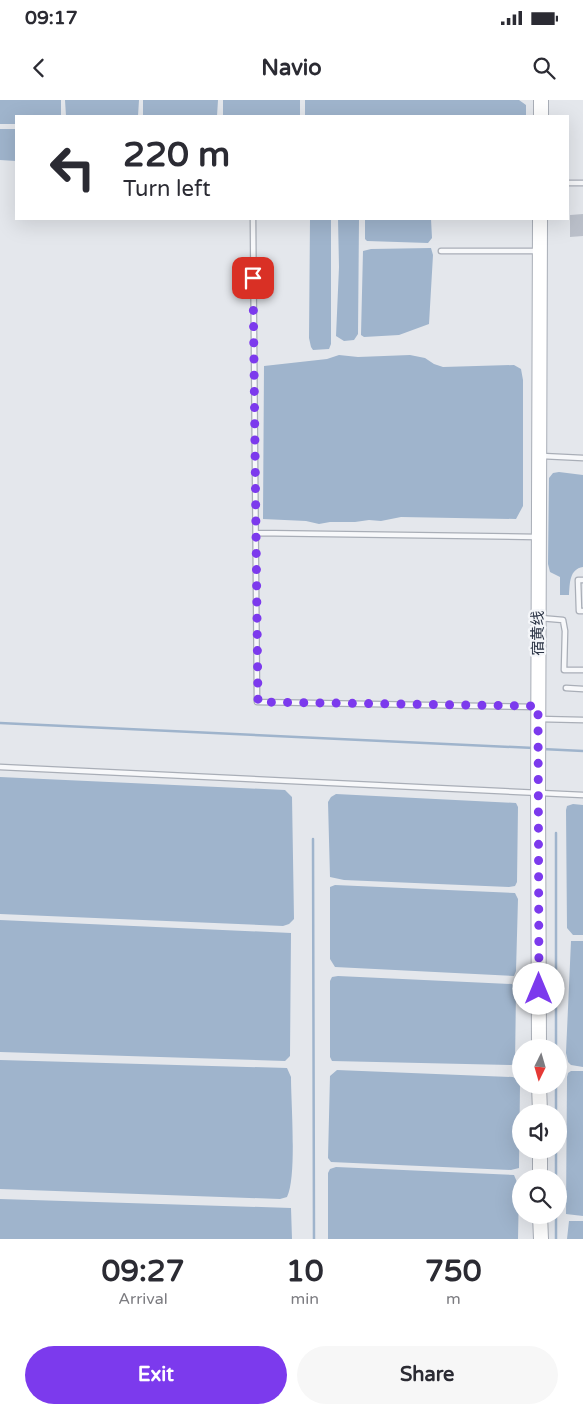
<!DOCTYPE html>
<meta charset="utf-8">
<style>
:root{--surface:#fff;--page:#f7f7f7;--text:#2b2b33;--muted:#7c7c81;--accent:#7c3aed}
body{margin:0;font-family:"Varela Round","Noto Sans SC",sans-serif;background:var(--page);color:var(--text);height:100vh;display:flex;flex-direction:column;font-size:19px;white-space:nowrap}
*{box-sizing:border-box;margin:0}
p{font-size:16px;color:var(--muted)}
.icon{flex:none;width:28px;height:28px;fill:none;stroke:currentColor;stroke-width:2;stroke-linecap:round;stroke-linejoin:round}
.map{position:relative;height:1139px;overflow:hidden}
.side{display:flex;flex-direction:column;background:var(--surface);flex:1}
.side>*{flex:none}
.top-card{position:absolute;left:15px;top:15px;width:554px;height:105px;border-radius:0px;box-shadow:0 5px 20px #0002;background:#fff;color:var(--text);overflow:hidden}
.needle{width:32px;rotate:185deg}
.buttons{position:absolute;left:512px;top:939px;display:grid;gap:10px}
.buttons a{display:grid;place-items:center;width:55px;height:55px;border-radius:50%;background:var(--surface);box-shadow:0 5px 20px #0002;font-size:25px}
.pin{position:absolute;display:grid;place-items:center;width:42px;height:42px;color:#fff;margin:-21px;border-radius:10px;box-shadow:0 2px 8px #0006}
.me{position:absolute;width:55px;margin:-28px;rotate:0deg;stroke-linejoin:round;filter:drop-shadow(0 0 4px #0008)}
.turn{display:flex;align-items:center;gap:18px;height:105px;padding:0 25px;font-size:22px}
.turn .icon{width:65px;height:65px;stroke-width:2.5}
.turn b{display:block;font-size:35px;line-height:42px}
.eta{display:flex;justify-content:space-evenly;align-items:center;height:85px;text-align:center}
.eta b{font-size:30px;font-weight:800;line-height:35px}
.primary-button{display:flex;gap:10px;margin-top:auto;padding:10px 25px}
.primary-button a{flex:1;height:58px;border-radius:30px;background:var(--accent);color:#fff;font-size:20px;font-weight:800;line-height:58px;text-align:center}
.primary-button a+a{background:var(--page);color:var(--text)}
.status{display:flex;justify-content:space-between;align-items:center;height:35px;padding:0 25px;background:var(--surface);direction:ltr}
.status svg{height:14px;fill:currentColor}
header{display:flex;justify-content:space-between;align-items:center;height:65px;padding:0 25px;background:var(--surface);font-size:22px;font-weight:800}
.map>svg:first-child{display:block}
.water{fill:#9fb4cc}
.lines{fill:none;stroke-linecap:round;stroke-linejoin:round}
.stream{stroke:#9fb4cc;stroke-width:2.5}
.building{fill:#bbc0ca}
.service-casing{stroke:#a9aeb7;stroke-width:7}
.secondary-casing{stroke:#a9aeb7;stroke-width:16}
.service{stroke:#f7f8fa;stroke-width:4.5}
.secondary{stroke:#fff;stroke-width:14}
.route{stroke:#7c3aed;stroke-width:9;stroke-dasharray:0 16.2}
.labels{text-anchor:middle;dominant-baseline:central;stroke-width:4.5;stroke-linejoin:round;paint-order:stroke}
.street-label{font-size:15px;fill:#2b3445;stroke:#f4f6f9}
</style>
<div class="status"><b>09:17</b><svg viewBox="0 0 49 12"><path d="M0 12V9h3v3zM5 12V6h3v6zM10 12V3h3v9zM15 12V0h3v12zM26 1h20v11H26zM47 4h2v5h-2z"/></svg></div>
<header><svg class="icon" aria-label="back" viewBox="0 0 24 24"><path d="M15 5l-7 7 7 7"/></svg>Navio<svg class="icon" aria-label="search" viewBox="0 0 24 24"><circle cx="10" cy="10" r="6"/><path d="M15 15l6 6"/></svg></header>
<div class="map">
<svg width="583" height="1139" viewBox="0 0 583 1139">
<rect width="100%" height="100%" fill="#e4e7ec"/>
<path class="water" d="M0,0H61V16H16V24H0Z
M65,0H139L138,16H66Z
M143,0H218L217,16H143Z
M223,0H300V16H223Z
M305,0H519L526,5V16H305Z
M0,29H16V61L0,60Z
M310,119H331V244L329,249L313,250L311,247L309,238Z
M338,119H359L358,234L354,240L344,241L336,236L339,167Z
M365,119H431L432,138L428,143L367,141L365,139Z
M431,148L433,155L429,224L399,235L364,237L361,235L363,151L371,149Z
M339,255L358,257L410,255L425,258L434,264L443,267L514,265L521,269L523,280V406L516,419L401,417L381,421L369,420L355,422H330L319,424L306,421L263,419L264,266L327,259Z
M559,372L583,375V467C569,469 570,484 569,495H560V477L550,472L548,464L549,378L553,373Z
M0,677L285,690L292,697L294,819L289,824L283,826L0,814Z
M336,694L516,703L518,707L517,782L515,786L509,787L344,780L330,777L328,702L331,697Z
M573,704L583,705V835H573L567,828L566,710L567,706Z
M335,785L515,793L518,799L516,871L514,876L335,867L330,859V787Z
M0,820L291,833L290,956L285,961L0,952Z
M571,841H583V967L571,965L568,962L566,953Z
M338,876L512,884L516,891L515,964L511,965L332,961L330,957V881L332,877Z
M0,960L287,968L291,977C291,1003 297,1077 287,1097L280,1099L0,1089Z
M337,970L513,977L518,980L520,985L519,1068L511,1070L331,1062L328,1058L330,976Z
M571,971H583V1116L566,1114L567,977L568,973Z
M336,1067L514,1075L519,1087L518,1139H328V1073L330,1069Z
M0,1099L291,1108L292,1139H0Z
M569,1121H583V1139H567Z"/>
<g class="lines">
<path class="stream" d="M0,623L534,648
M542,649L583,651
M313,739L314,1139
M556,948V733
M556,1012V985
M556,1078V1050
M556,1139V1115"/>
</g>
<path class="building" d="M583,114V136L570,137V115Z"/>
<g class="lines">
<defs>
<path id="service" d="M568,83H583
M253,119L257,602L537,607
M441,151H538
M542,356L583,358
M256,433L537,437
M583,480H578L579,511H583
M540,518L563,520L565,531L564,570H583
M566,588L583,589
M539,619L583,620
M0,667L583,695"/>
<path id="secondary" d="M541,16V0
M539,948L538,694L540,119
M539,985L540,1012
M540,1050V1078
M540,1115L541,1139"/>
</defs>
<use href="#service" class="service-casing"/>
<use href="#secondary" class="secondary-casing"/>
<use href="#service" class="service"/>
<use href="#secondary" class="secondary"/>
</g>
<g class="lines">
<path class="route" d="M253,178L258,602L538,606L539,889"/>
</g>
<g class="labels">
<g class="street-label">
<text transform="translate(538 533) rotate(-90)">宿黄线</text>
</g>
</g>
</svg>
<div class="buttons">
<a><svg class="needle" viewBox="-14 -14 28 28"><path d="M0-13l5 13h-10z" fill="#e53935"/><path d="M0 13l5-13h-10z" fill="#7c7c81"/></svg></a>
<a><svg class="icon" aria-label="sound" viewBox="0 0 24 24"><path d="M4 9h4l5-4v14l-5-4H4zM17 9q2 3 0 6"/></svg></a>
<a><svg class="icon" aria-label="search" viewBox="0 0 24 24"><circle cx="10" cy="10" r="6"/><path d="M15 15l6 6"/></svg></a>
</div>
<div class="pin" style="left:253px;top:178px;background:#d93025"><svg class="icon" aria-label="arrive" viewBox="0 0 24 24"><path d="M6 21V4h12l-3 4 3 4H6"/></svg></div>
<svg class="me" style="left:539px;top:889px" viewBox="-20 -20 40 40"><circle r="19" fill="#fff"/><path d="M0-13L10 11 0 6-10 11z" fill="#7c3aed"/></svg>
<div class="top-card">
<div class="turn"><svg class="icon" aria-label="left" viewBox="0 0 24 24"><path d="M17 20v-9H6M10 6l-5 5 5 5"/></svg><div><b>220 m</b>Turn left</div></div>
</div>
</div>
<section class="side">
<div class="eta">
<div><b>09:27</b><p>Arrival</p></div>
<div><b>10</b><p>min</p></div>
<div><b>750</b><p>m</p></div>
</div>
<div class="primary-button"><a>Exit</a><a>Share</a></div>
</section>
